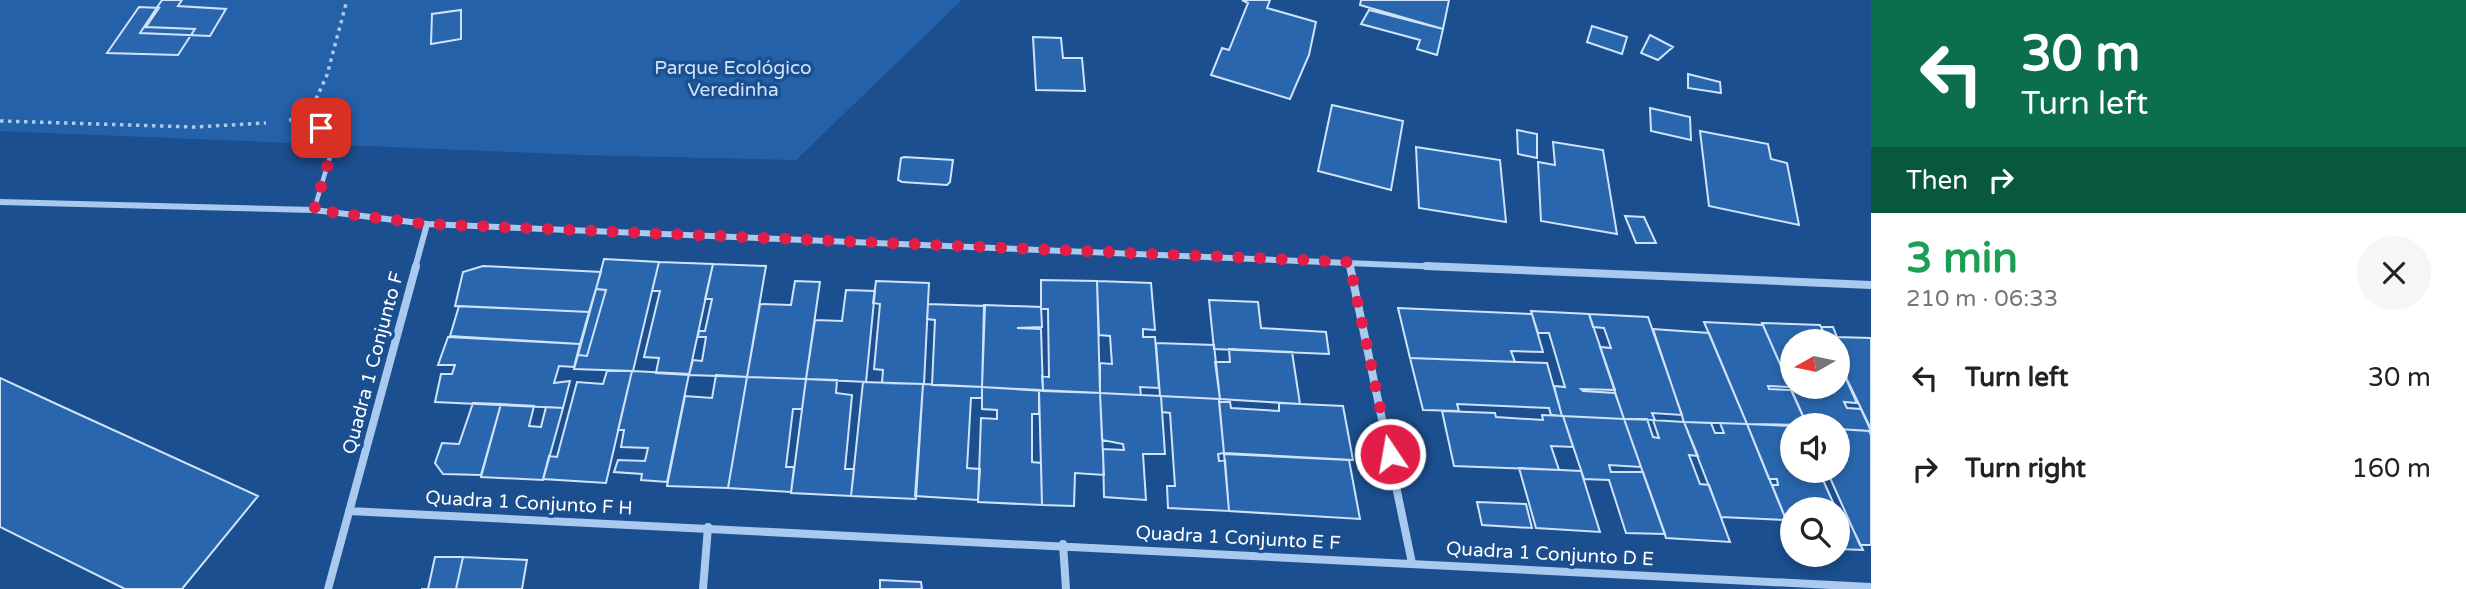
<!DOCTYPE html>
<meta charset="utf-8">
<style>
:root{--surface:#fff;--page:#f6f6f6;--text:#222;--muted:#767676}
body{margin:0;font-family:"Varela Round",sans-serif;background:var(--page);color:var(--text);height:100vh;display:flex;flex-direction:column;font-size:26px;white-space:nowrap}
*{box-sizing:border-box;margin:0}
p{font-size:23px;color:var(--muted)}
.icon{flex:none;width:38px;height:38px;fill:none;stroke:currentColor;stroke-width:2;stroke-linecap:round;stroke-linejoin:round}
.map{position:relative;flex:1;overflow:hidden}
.details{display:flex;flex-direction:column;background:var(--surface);width:595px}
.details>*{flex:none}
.banner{background:#0b6e4f;color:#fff;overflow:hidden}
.needle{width:46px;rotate:261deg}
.buttons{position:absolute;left:1780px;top:329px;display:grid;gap:14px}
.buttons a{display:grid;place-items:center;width:70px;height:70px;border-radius:50%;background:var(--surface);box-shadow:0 4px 10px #0003;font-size:35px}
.pin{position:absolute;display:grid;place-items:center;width:60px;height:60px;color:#fff;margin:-30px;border-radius:14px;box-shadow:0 4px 10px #0006}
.me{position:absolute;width:77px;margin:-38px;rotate:348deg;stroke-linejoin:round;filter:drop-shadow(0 0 5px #0008)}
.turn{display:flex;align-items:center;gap:24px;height:147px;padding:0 35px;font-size:32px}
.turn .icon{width:91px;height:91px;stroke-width:2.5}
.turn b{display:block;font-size:49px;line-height:60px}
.then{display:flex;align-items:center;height:66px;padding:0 35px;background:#0003;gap:14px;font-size:26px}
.round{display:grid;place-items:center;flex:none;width:74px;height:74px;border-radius:37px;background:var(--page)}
.overview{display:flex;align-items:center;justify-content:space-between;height:119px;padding:0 35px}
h1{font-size:42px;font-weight:800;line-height:52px;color:#1e9e55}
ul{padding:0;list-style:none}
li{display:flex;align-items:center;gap:21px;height:91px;padding:0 35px}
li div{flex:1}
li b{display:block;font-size:26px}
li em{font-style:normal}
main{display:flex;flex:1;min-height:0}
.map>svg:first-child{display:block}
.green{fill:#2461a8}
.building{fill:#2a66ad;stroke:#cfe3fa;stroke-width:2}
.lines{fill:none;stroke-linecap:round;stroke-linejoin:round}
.path{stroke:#a9c9ee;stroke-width:3.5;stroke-dasharray:3.5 4.5;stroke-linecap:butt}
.service{stroke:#a9c9ee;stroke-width:4.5}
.minor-far1{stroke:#a9c9ee;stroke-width:6}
.minor{stroke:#a9c9ee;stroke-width:8}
.route{stroke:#e11d48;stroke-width:12;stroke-dasharray:0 21.6}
.labels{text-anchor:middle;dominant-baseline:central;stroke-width:7;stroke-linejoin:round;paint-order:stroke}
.park-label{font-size:19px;fill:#cfe3fa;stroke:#1b4f8f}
.street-label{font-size:19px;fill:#fff;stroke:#1b4f8f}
</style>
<main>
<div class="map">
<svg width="1871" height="589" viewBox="0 0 1871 589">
<rect width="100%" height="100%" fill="#1b4f8f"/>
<path class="green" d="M0,0H962L796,160L581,155L0,131Z"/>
<path class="building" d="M162,0H182L178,6L226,9L210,36L140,33Z
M1242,0H1270L1267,8L1316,22L1309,55L1290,99L1211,75L1222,48L1229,50L1248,3Z
M1361,0H1449L1443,29L1360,5Z
M139,7L159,8L146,27L195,29L178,55L107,53Z
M461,10V39L431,44L432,14Z
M1369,10L1443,29L1437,55L1417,49L1420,40L1361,24Z
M1592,26L1627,37L1622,54L1587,42Z
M1650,35L1673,47L1658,60L1641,53Z
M1033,37L1061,38L1063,58H1082L1085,91L1036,90Z
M1688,74L1720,82L1721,93L1688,88Z
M1332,105L1403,121L1391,190L1318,171Z
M1650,108L1690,117L1691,140L1651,131Z
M1517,130L1537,134V158L1518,154Z
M1700,131L1768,144L1771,159L1787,163L1799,225L1709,206Z
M1553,142L1603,150L1617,234L1541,221L1538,162L1555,165Z
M1416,147L1500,160L1506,222L1419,208Z
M904,157L953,160L950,182L947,185L902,182L898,180L901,158Z
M1625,216L1644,217L1656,243H1636Z
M604,259L659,262L633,371L574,369L578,355L587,356L606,290L596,289Z
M659,262L713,264L689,375L656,373L659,358L644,357L660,291H652Z
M713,264L766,266L747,377L689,375L693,360L702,361L706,337H698L699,331H705L712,299H705Z
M483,266L601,272L589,312L455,306L463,272Z
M1041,280L1097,281L1100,393L1043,391L1042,376L1049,377L1048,309H1041Z
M795,281L820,282L806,379L747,377L760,304L791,305Z
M876,281L929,283L924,384L882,383L883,370L874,369L880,304L873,303Z
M1097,281L1151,283L1155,330L1143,329V337H1155L1159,388L1140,387L1141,395L1100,393V363L1112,364L1110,336L1099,335Z
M596,289L606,290L587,356L578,355Z
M846,290L875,291L866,382L806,379L815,320L842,321Z
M1209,300L1258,302L1261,328L1326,332L1329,354L1214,349Z
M928,304L985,306L982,387L932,385L935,320L927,319Z
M984,305L1041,307L1042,327L1017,328L1041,329L1043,391L982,387Z
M459,306L589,312L580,344L450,336Z
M1398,308L1532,314L1543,352L1511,351L1515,362L1410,358Z
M1531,311L1589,314L1615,390L1581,389L1583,391L1615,393L1624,419L1562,416L1554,386L1565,387L1549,333H1538Z
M1589,314L1648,317L1682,415L1652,413L1655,420L1624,419L1600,347L1611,348L1604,328L1593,327Z
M1704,322L1763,325L1790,387L1768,386L1769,389L1791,390L1807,425L1747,424Z
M1762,323L1820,325L1828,341H1792V387H1838V361L1857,403L1844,402L1847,408L1861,409L1871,431L1838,429V425H1807Z
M1821,327H1833L1837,337L1871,338V429L1838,361V341H1828Z
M1653,329L1709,333L1747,424L1684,422Z
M448,337L580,344L574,367L559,366L554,383L570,381L563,408L435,402L441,374H452L455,365H438Z
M1156,343L1214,345L1220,399L1160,396Z
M1229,349L1292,352L1300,404L1220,399L1215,362H1230Z
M1410,358L1547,363L1562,416L1551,415L1549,408L1457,404L1459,411L1423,410Z
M607,371H632L606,483L543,479L549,456L557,457L577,382L603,384Z
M632,371L689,374L667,482L641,480L642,474L614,472L618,460L645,461L648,448L621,447L624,430H618Z
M716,375L747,377L728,488L667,486L685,396L712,398Z
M747,377L806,379L802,409H793L786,467H794L791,492L728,488Z
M0,378L63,407L258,496L182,589H125L0,527Z
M806,379L837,380L836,393L852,395L845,469H854L851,496L791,493Z
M863,382L923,384L916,499L851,496Z
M923,384L982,387V398H971L967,468L980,469L978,500L915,496Z
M982,387L1039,390V414H1032V462L1041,463L1042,505L978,502L981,418L997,419V410L982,409Z
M1039,390L1100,393L1104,475L1075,473L1074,506L1042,505Z
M1100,393L1161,396L1165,454H1143L1146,500L1104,497L1103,449L1124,450L1123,444L1102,440Z
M1161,396L1219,399L1224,453L1218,454L1219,461L1225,460L1229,511L1168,508L1167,486H1175L1170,413L1162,412Z
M1219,402H1230L1231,408L1279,411V403L1343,406L1353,460L1224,453Z
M473,403L501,404L481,475L443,474L435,463L442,443L459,444Z
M501,404L534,406L529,426L541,427L546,407L563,408L543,480L481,477Z
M1442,411L1495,413L1496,417L1543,420L1542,415L1563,416L1573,447L1551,446L1559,470L1454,466Z
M1563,416L1624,419L1641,467L1609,465L1611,472H1643L1665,534L1626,533L1609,480L1584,479Z
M1624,419H1647L1653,437L1659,438L1653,420L1684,422L1698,456L1689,455L1700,484L1709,485L1730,542L1666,538Z
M1684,422L1711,423L1715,433H1724L1720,423L1747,424L1786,520L1721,517Z
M1747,424L1792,426V471H1819L1836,509H1792V534L1772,485H1778L1777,479H1769Z
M1838,429L1869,431L1871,435V545H1860L1827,471H1838Z
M1224,454L1349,460L1360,519L1229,511Z
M1519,468L1581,471L1600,532L1536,528Z
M1477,502L1526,504L1532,528L1482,525Z
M1838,513L1840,518L1848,519L1863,550L1838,549Z
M435,557H463L456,589H421H428Z
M463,557L527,560L522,589H456Z
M880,580L921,582L922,589H880Z"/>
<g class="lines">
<path class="path" d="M316,99L327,75L347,0
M0,121L194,127L266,123"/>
<path class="service" d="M291,120L307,123L330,135L332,150L314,210"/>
<path class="minor-far1" d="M0,202L314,210L427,224L1467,268
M1349,263L1350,268
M415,268L427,224"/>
<path class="minor" d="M1350,266L1412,563
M1426,266L1871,285
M349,511L1871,587
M1063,544L1066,589
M328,589L416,266
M703,589L708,527"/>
</g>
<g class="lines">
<path class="route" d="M321,128L330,135L332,150L314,210L426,224L1349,262L1390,454"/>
</g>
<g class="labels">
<g class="park-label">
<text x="733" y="68">Parque Ecológico<tspan x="733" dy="22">Veredinha</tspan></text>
</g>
<g class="street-label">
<text transform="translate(373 363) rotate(-75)">Quadra 1 Conjunto F</text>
<text transform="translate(529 503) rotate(3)">Quadra 1 Conjunto F H</text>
<text transform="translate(1238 538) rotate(3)">Quadra 1 Conjunto E F</text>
<text transform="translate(1550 554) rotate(3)">Quadra 1 Conjunto D E</text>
</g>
</g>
</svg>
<div class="buttons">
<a><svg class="needle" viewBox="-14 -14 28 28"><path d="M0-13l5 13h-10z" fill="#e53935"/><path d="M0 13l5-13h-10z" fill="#767676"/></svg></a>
<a><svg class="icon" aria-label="sound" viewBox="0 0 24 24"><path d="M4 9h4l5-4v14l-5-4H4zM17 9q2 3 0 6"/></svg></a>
<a><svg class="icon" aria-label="search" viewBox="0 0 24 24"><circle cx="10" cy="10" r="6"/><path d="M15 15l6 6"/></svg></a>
</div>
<div class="pin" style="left:321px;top:128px;background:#d93025"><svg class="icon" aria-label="arrive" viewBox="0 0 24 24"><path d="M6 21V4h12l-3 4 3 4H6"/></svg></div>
<svg class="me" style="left:1390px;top:454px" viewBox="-20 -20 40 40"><circle r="17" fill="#e11d48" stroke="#fff" stroke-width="3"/><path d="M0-11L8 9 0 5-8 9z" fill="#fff"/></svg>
</div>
<section class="details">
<div class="banner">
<div class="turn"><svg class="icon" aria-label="left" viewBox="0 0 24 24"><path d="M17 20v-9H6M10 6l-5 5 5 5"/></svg><div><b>30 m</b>Turn left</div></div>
<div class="then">Then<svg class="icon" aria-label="right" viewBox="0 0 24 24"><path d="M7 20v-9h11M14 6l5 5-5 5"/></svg></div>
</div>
<div class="overview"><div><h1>3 min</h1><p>210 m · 06:33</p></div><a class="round"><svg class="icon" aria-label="close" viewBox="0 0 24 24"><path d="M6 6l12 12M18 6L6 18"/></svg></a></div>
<ul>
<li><svg class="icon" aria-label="left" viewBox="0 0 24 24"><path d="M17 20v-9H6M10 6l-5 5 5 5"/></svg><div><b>Turn left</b></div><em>30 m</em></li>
<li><svg class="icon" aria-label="right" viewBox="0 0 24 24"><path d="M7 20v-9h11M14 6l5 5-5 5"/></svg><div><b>Turn right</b></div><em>160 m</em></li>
</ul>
</section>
</main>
